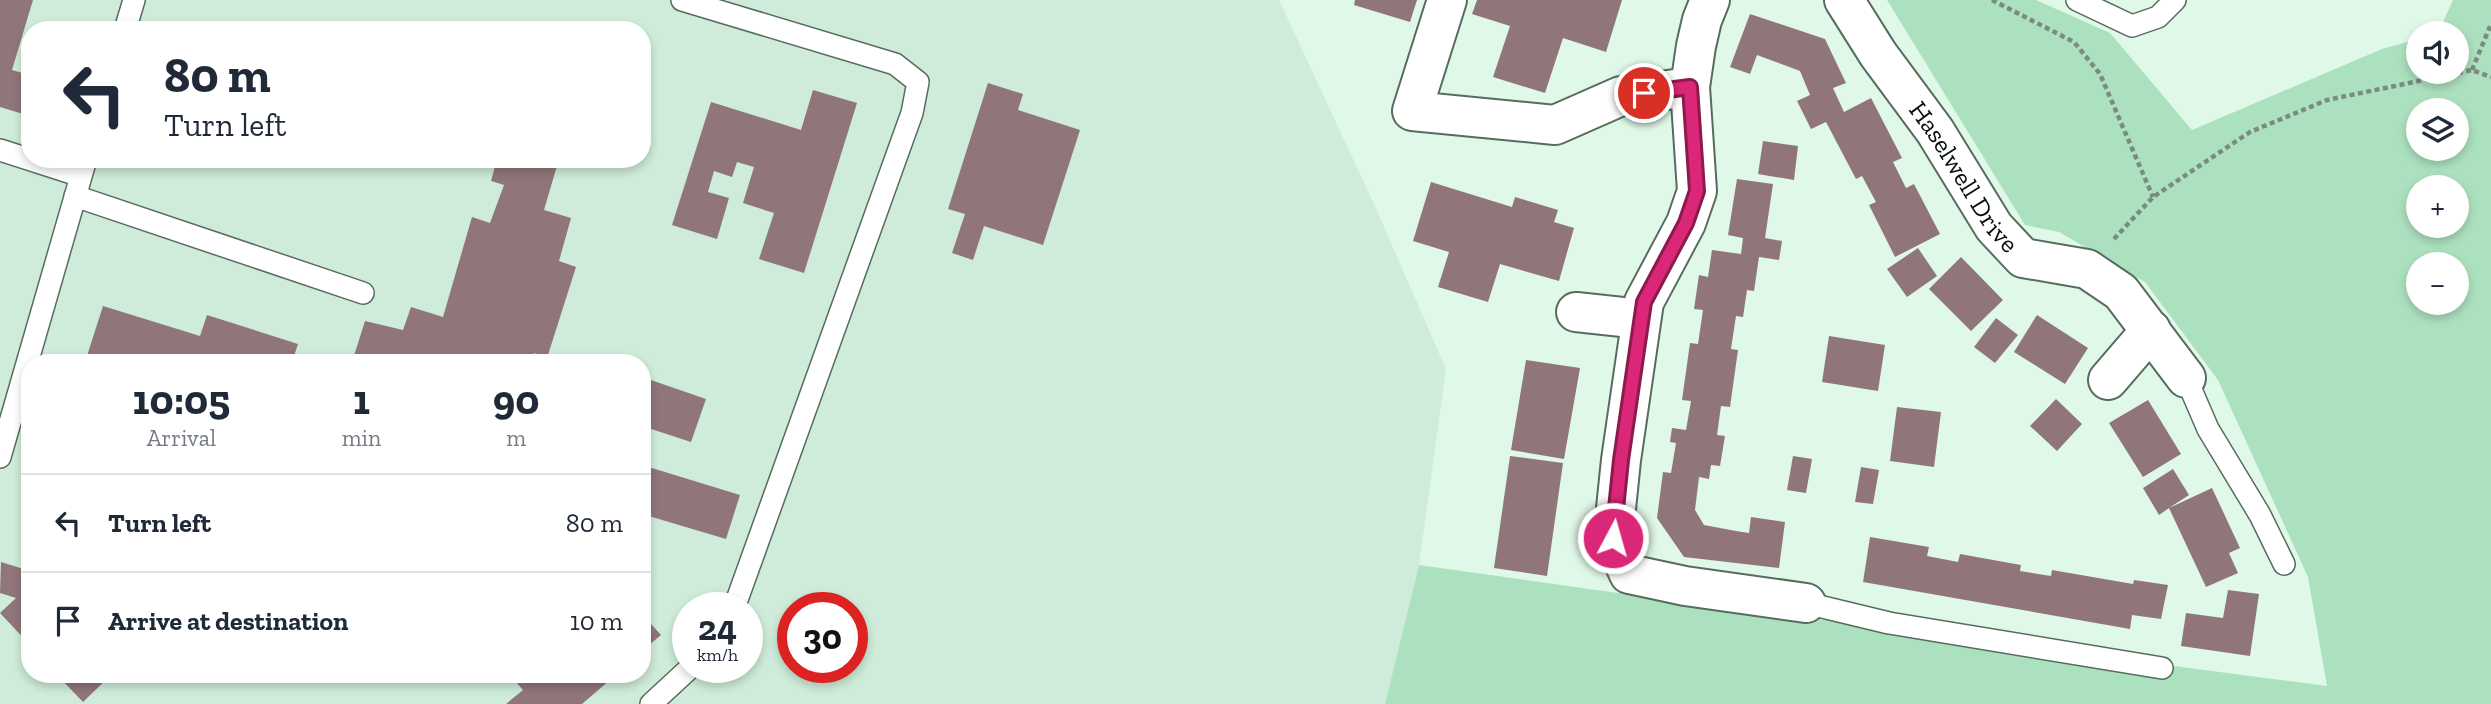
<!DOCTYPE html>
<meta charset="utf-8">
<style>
:root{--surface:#fff;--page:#f6f6f7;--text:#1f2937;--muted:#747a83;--line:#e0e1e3}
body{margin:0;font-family:"Zilla Slab",serif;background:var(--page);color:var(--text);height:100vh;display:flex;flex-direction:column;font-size:26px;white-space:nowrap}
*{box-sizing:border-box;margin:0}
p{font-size:23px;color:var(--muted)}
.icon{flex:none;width:38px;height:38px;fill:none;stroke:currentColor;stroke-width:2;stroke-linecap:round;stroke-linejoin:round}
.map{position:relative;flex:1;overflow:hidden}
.details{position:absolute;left:21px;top:354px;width:630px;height:329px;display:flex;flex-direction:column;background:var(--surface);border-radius:28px;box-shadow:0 4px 10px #0003}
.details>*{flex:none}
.banner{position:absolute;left:21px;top:21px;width:630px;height:147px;border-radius:28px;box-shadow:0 4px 10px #0003;background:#fff;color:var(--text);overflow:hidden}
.fabs{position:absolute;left:2406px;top:21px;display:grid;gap:14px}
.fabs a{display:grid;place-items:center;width:63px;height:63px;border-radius:50%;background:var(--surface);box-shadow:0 4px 10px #0003;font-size:35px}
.speed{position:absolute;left:672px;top:592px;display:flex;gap:14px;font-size:35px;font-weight:700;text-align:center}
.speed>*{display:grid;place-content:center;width:91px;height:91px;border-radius:50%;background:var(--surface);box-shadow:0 4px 10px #0003;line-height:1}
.speed small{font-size:18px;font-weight:400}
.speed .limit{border:10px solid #d22;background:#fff;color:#111}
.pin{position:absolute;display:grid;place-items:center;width:60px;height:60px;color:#fff;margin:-30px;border:4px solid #fff;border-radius:50%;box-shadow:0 2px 7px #0007}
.me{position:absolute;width:77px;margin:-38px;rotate:6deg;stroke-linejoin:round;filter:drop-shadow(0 0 5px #0008)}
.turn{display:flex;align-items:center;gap:24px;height:147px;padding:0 28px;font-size:32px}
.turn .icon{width:91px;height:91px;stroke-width:2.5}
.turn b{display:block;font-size:49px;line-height:60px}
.eta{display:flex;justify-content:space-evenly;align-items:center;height:119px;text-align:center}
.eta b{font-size:42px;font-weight:700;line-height:49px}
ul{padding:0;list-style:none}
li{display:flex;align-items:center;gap:21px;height:98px;padding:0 28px;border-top:2px solid var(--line)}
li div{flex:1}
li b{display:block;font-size:26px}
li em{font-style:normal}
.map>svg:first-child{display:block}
.built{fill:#ceecd9;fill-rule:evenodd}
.green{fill:#ace1bf;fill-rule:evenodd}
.building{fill:#90767a}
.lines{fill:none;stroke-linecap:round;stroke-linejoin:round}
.lane-casing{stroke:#576c5e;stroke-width:24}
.street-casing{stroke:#576c5e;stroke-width:42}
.path{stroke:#7b8b80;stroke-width:4.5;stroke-dasharray:5 3.5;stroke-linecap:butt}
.lane{stroke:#fff;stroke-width:21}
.street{stroke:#fff;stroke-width:38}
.route-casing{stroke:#8e194d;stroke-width:18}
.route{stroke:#db2777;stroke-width:12}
.labels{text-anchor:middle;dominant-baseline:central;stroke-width:6;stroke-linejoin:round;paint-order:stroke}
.street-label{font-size:26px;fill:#08100b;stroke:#e0f8e8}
</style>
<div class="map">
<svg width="2491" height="704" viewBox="0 0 2491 704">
<rect width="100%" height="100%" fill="#e0f8e8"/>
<path class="built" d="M0,0H1279L1374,204L1446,369L1419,565L1385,704H0ZM30,30H642V159H30ZM30,362H642V674H30ZM688,607H747V667H688ZM793,607H852V667H793Z"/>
<path class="green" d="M1887,0H2036L2110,33L2192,130L2382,49L2418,39V72H2457V33H2438L2453,0H2491V704H1385L1419,565L1596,590L2327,686L2308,577L2218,380L2145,282L2059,232L2025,225ZM2418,110H2457V149H2418ZM2418,187H2457V226H2418ZM2418,264H2457V303H2418Z"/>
<path class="building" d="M0,0H33L12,70L30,75V116L0,107Z
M1355,0H1417L1410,22L1354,5Z
M1477,0H1622L1606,52L1563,38L1545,93L1493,77L1510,26L1472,14Z
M1750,14L1825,39L1846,83L1833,88L1844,112L1871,98L1902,158L1893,162L1906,188L1914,184L1940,234L1895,257L1869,205L1876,202L1862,176L1856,179L1826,122L1811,129L1797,101L1810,95L1800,71L1757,55L1750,74L1730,67Z
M988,83L1023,94L1018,110L1080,130L1043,245L984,226L973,260L952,253L965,214L948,209Z
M813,90L857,103L804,273L759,259L774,213L743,203L754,167L737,162L732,177L714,171L708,192L729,198L717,239L672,225L711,102L801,130Z
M1763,141L1798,146L1794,180L1758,174Z
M497,159H559L544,210L571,218L559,261L576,267L547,358L534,353L531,362H352L365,321L403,330L411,307L443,317L472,217L490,223L504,185L491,181Z
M1737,179L1773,184L1765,238L1782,241L1779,260L1759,257L1754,291L1747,290L1743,317L1736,316L1731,349L1738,350L1730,407L1721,406L1717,435L1725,436L1720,466L1711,465L1709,479L1699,477L1695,510L1704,525L1736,531L1749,533L1751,517L1785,522L1779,568L1684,557L1657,518L1663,472L1671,473L1676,443L1670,442L1672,428L1686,430L1691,401L1682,400L1690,343L1698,344L1703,310L1694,309L1699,275L1708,277L1712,250L1741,254L1743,238L1728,235Z
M1431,182L1512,207L1515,197L1558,210L1554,222L1574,228L1559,281L1500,264L1488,302L1438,287L1449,252L1413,241Z
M1918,248L1937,276L1907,297L1887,269Z
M1961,257L2003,300L1971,331L1929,289Z
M103,306L200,336L207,315L298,344L292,362H85Z
M2037,315L2088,348L2065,384L2014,352Z
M1996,318L2018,335L1995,363L1974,347Z
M1829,336L1885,345L1878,391L1822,382Z
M1526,360L1580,368L1564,459L1511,450Z
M642,377L706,399L691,442L642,426Z
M2056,399L2082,424L2057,451L2030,426Z
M2148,400L2181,454L2143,477L2109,423Z
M1897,407L1941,412L1934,467L1890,461Z
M1510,456L1563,463L1547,576L1494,568Z
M1793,456L1812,459L1806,493L1787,490Z
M642,465L740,495L726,539L642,514Z
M1861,467L1879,470L1873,504L1855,502Z
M2173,469L2189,495L2169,508L2212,488L2240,548L2229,553L2238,573L2206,587L2169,508L2159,515L2143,488Z
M1870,537L1929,547L1927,556L1958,562L1960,554L2021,565L2020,571L2051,576L2052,570L2133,584L2134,580L2168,585L2161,619L2132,615L2130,629L1863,582Z
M1,562L30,571V645L0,613L16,598L0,593Z
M2228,590L2259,594L2250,656L2181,646L2186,613L2223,618Z
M642,614L661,635L642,651Z
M56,674H112L83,702Z
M509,674H617L582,704H506L523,690Z"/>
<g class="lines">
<defs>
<path id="lane" d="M682,0L895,64L918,82L912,113L738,597L732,607
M2077,0L2132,26L2158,17L2175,0
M125,30L134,0
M0,150L81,176
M75,196L363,293
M2186,378L2208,429L2260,515L2284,564
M0,457L86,159
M1806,603L1889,623L2162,668
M651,704L691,667"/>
<g id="street">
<path d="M1447,0L1412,111L1555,125L1621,96L1690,87"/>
<path d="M1710,0L1702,20L1696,46L1690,87L1697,191L1686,223L1644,302L1621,460L1613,538L1629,574L1685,586L1806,603"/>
<path id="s1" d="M1844,0L1878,54L1935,131L1994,227L2023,258L2087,269L2121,292L2186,378"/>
<path d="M1576,312L1641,319"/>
<path d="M2108,380L2151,330"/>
</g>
</defs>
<use href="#lane" class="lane-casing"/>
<use href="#street" class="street-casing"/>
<path class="path" d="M1992,0L2074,42L2100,74L2153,197
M2472,70L2491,24
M2114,239L2153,197L2250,132L2327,100L2472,70L2491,77"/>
<use href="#lane" class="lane"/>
<use href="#street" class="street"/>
</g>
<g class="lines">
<defs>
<path id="route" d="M1613,538L1621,460L1644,302L1686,223L1697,191L1690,87L1644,93"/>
</defs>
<use href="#route" class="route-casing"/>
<use href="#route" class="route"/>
</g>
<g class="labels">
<g class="street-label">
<text stroke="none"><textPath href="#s1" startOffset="214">Haselwell Drive</textPath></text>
</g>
</g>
</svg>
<div class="fabs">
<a><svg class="icon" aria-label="sound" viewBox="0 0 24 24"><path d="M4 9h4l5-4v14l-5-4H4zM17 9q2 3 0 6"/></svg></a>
<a><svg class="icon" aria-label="layers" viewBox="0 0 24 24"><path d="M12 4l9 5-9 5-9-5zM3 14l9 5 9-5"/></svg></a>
<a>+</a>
<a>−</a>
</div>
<div class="speed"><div>24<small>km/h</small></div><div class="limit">30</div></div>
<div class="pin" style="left:1644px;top:93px;background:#d93025"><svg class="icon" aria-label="arrive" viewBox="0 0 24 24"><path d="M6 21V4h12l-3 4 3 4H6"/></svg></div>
<svg class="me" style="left:1613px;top:538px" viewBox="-20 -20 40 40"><circle r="17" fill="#db2777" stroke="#fff" stroke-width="3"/><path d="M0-11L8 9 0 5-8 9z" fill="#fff"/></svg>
<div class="banner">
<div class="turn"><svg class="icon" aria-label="left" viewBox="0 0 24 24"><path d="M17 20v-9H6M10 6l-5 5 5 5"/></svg><div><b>80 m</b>Turn left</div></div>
</div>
<section class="details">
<div class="eta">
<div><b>10:05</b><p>Arrival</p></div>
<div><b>1</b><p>min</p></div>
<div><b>90</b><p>m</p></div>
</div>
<ul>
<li><svg class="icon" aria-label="left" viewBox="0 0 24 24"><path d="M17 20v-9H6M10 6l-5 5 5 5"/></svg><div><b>Turn left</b></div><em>80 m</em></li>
<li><svg class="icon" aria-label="arrive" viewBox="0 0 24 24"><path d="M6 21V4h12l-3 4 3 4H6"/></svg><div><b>Arrive at destination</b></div><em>10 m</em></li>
</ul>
</section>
</div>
